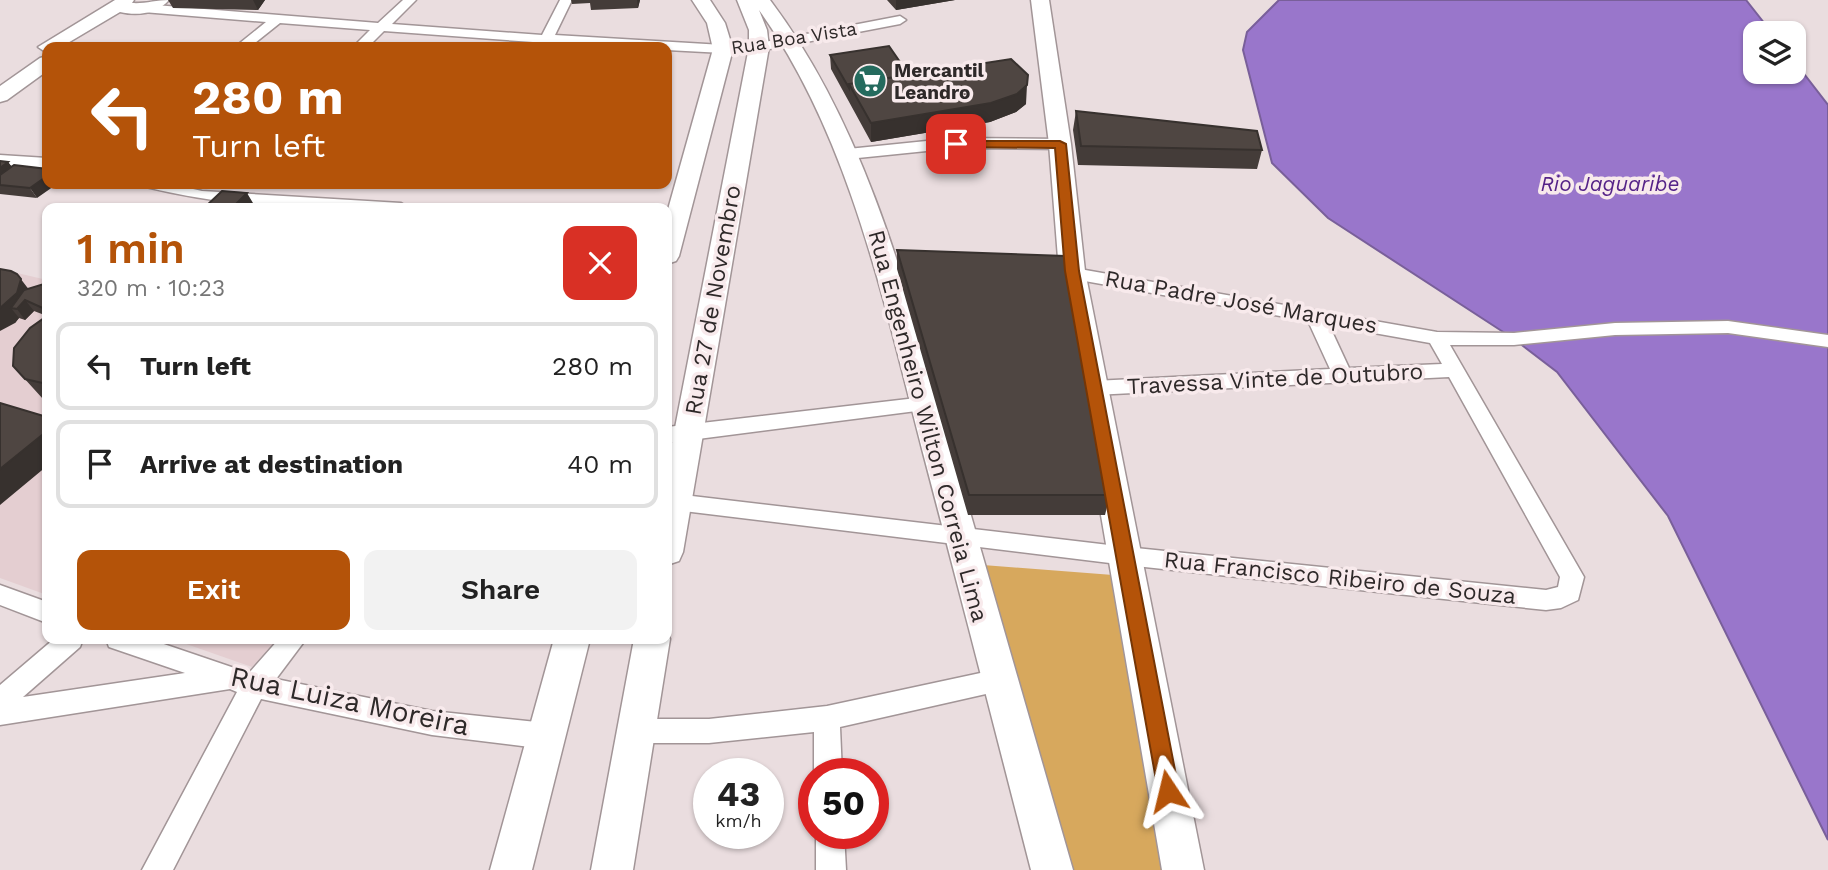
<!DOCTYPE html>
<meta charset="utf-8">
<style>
:root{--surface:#fff;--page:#f2f2f2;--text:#222;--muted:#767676;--line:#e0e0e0;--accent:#b45309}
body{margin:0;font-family:"Work Sans",sans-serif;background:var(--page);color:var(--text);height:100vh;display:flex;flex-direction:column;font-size:26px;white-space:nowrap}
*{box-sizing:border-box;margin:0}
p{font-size:23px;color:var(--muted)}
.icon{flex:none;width:38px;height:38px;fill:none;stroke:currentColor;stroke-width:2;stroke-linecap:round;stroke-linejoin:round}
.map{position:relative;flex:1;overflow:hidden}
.drawer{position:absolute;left:42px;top:203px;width:630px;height:441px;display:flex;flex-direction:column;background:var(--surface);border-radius:14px;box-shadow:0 2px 5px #0004}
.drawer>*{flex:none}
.top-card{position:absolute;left:42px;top:42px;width:630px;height:147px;border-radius:14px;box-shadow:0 2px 5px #0004;background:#b45309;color:#fff;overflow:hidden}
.buttons{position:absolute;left:1743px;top:21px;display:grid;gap:14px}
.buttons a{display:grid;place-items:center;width:63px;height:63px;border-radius:14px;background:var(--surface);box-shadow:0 2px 5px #0004;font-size:35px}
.speed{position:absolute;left:693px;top:758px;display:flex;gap:14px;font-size:35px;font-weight:700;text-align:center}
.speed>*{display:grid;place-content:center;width:91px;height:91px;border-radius:50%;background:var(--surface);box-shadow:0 2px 5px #0004;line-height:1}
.speed small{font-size:18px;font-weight:400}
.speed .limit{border:10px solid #d22;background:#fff;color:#111}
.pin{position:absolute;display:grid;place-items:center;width:60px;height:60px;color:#fff;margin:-30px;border-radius:14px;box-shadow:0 4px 10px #0006}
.me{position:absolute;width:77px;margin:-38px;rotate:350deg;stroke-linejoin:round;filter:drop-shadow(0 0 5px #0008)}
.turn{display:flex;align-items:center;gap:24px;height:147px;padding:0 35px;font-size:32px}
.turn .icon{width:91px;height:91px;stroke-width:2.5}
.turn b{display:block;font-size:49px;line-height:60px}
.round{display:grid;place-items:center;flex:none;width:74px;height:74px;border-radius:14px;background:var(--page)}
.summary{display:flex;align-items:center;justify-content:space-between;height:119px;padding:0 35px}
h1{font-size:42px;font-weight:600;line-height:52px;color:var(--accent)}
.cta{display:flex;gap:14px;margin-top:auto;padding:14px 35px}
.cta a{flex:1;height:80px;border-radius:14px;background:var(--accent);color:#fff;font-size:28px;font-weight:600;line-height:80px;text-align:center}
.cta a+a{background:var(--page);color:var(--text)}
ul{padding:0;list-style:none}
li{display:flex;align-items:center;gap:21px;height:88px;margin:0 14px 10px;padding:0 21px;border:4px solid var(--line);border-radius:14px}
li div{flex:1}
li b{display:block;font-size:26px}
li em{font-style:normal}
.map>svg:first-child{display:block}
.built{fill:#e4ced1}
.green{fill:#d7a85d}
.water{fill:#9976cb;stroke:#795f9a;stroke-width:2}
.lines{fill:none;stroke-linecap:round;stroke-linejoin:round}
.minor-casing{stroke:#a29597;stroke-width:3}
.secondary-casing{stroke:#a29597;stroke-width:3}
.minor{fill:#fff;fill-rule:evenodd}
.secondary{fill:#fff;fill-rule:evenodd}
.wall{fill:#443c39}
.shaded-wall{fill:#37312e}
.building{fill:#4f4642;stroke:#37312e;stroke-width:2}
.route{fill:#b45309;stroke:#753606;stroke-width:2}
.labels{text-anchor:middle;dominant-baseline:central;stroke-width:7;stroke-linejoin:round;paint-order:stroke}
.far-street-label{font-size:19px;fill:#2e2929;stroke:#f8eaec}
.far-poi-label{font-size:19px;font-weight:bold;fill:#2e2929;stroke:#f8eaec;text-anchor:start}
.far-water-label{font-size:21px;font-style:italic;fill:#552388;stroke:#f8eaec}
.street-label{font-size:23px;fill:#2e2929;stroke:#f8eaec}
.near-street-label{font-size:28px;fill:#2e2929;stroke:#f8eaec}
</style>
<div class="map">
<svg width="1828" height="870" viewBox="0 0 1828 870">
<rect width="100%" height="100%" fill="#eadddf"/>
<path class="built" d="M0,269L47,280V595L0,578Z
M172,639H277L252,667Z"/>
<path class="green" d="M983,565L1113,575L1163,870H1072Z"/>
<path class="water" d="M1279,0H1746L1772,33H1755V72H1794V61L1828,105V840L1668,516L1557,372L1514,339L1328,218L1272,163L1243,50L1247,32Z"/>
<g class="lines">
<defs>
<path id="minor" d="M403,0H416L392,24L542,35L560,0H572L555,35L723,45L759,43L900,16L906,20L900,24L759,51L723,53L667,50V47L547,43L384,31L368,47H353L370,30L280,23L250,47H235L266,22L143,12L137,8L143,4L378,23Z
M956,138L1060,139L1068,144L1060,149L956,148L848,159L840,154L848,149Z
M0,155L47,158V168L0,165Z
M144,184H171L202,191L401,203L409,208C322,212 231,208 146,187Z
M1057,265L1437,332L1514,333L1615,323L1728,321L1828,335V347L1728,333L1615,335L1514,345H1450L1584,577L1578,600L1561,608L1546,610L1126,565L667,509V497L675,494L1126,547L1546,590L1558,587L1560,577L1449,377L1094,395L1087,393L1084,388L1087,383L1094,381L1330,369L1308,321L1051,275L1048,271L1051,267ZM1329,325L1430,343L1442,364L1349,368Z
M925,397L932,399L935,404L932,409L667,443V427Z
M0,585L47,602V623L0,605Z
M54,639H83L80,647L23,697L185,673L109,647L106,639H149L249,673L279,639H306L276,679L432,711L546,723L555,727L559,736L555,745L546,749L432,735L261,699L173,870H142L237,692L230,689L0,725V685Z
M999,669L1008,673L1012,681L1008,689L840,727L842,774H814V732L709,743H636L627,740L623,731L627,722L636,719H709L827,706Z
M816,833H844L846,870H816Z"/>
<path id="secondary" d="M115,0H134L132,3C144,4 156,0 169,0C157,14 137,16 120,12L61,47H47V53L38,47Z
M692,0H710L725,23L733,49L679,256L676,261L667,264V213L713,49L707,23Z
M737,0H770C869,132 909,297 953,453C993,592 1033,731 1073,870H1031C995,730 959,589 922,449C884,302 849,135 759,10L767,30L769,47L683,552L679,561L667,565V469L749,47V30Z
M1031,0H1049L1071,144L1085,271L1204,870H1162L1059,271L1049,144Z
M47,56V71L7,100L0,102V86L40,58Z
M667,633L670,639L633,870H591L634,639H667Z
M554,639H590L532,870H490Z"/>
</defs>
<use href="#minor" class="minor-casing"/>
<use href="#secondary" class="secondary-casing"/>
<use href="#minor" class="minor"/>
<use href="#secondary" class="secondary"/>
</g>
<path class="wall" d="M168,0H265L258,10L173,8Z
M571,0H640L638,8L591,10L590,3L572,4Z
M887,0H955L896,10Z
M830,55L909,75L1026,104L1016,112L990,122L871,142L831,69Z
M1076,111L1262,150L1257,169L1078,165L1073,130Z
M0,161L8,162L12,167L14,165L37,198L0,194Z
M897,250L1110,495L1105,515H968L897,269Z
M0,269L29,289L47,283V400L43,399L13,366L47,316L34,311L25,320L19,318L15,323Z"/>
<path class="shaded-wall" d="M253,0H265L258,10Z
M637,0H640L638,8Z
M896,0H955L896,10Z
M1027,85L1026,104L1016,112L990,122L871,142V123Z
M8,162L19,177L0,185V168Z
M47,176V184H57L37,198L30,188Z
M247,193L253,203L248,208H232Z
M17,274L33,295L25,300L34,311L25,320L17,309L11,308L19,318L15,323L0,331V308Z
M47,431V466L0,505V469Z"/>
<path class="building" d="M889,46L909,75L849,84V88L830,55Z
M1011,59L1028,75L1027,85L1017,94L991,103L871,123L849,84Z
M1076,111L1257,131L1262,150L1081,146Z
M0,161L8,162L0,168Z
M14,165L47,169V176L30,188L0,185V175Z
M222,191L247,193L232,208H204Z
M365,204L398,208H361Z
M897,250L1065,256L1110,495H969Z
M0,269L11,271L17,274L21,279L17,293L0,308Z
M47,283V310L25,300L17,309L11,308L24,290Z
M47,316V384L25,379L13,366L14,348L30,328Z
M0,403L47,417V431L0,469Z"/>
<path class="route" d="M952,141H1060L1066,144L1079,271L1179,791L1176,799L1168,802L1161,799L1158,791L1065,271L1055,148L956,147L952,146Z"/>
<defs>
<symbol id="supermarket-disc" viewBox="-11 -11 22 22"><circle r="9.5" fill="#256b5e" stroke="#f8eaec"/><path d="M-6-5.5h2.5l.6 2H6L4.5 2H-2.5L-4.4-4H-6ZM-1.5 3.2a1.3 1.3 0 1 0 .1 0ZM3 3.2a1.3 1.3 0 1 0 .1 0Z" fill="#fff"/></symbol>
</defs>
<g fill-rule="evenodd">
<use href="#supermarket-disc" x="851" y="62" width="38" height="38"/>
</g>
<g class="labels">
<g class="far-street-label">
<text transform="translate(794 38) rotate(-9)">Rua Boa Vista</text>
</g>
<g class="far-poi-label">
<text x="894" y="70">Mercantil<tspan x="894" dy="22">Leandro</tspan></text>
</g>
<g class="far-water-label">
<text x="1610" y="183">Rio Jaguaribe</text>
</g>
<g class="street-label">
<text transform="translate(713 300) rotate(-80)">Rua 27 de Novembro</text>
<text transform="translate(1241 302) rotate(10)">Rua Padre José Marques</text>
<text transform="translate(1275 379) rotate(-3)">Travessa Vinte de Outubro</text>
<text transform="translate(928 426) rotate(75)">Rua Engenheiro Wilton Correia Lima</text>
<text transform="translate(1340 578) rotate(6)">Rua Francisco Ribeiro de Souza</text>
</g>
<g class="near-street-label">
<text transform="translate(350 701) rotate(12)">Rua Luiza Moreira</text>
</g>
</g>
</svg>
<div class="buttons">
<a><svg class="icon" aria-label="layers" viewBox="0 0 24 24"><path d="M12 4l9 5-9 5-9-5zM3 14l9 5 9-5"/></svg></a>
</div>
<div class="speed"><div>43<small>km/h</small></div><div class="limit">50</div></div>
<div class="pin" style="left:956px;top:144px;background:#d93025"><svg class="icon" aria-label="arrive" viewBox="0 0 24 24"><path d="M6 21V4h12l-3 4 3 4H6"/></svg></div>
<svg class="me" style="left:1168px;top:791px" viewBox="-20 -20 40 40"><path d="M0-17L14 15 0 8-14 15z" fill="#b45309" stroke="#fff" stroke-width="4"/></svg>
<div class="top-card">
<div class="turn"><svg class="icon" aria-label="left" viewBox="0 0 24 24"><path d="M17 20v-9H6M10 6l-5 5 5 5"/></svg><div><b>280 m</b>Turn left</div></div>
</div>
<section class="drawer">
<div class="summary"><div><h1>1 min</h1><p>320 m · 10:23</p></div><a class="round" style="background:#d93025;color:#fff"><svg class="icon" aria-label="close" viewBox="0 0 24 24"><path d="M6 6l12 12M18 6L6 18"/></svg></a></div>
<ul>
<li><svg class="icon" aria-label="left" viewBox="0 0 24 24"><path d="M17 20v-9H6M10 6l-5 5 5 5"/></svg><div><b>Turn left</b></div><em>280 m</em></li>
<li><svg class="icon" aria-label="arrive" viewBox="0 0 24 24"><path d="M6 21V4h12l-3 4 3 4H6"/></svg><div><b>Arrive at destination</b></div><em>40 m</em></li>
</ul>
<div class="cta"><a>Exit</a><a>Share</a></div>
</section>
</div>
